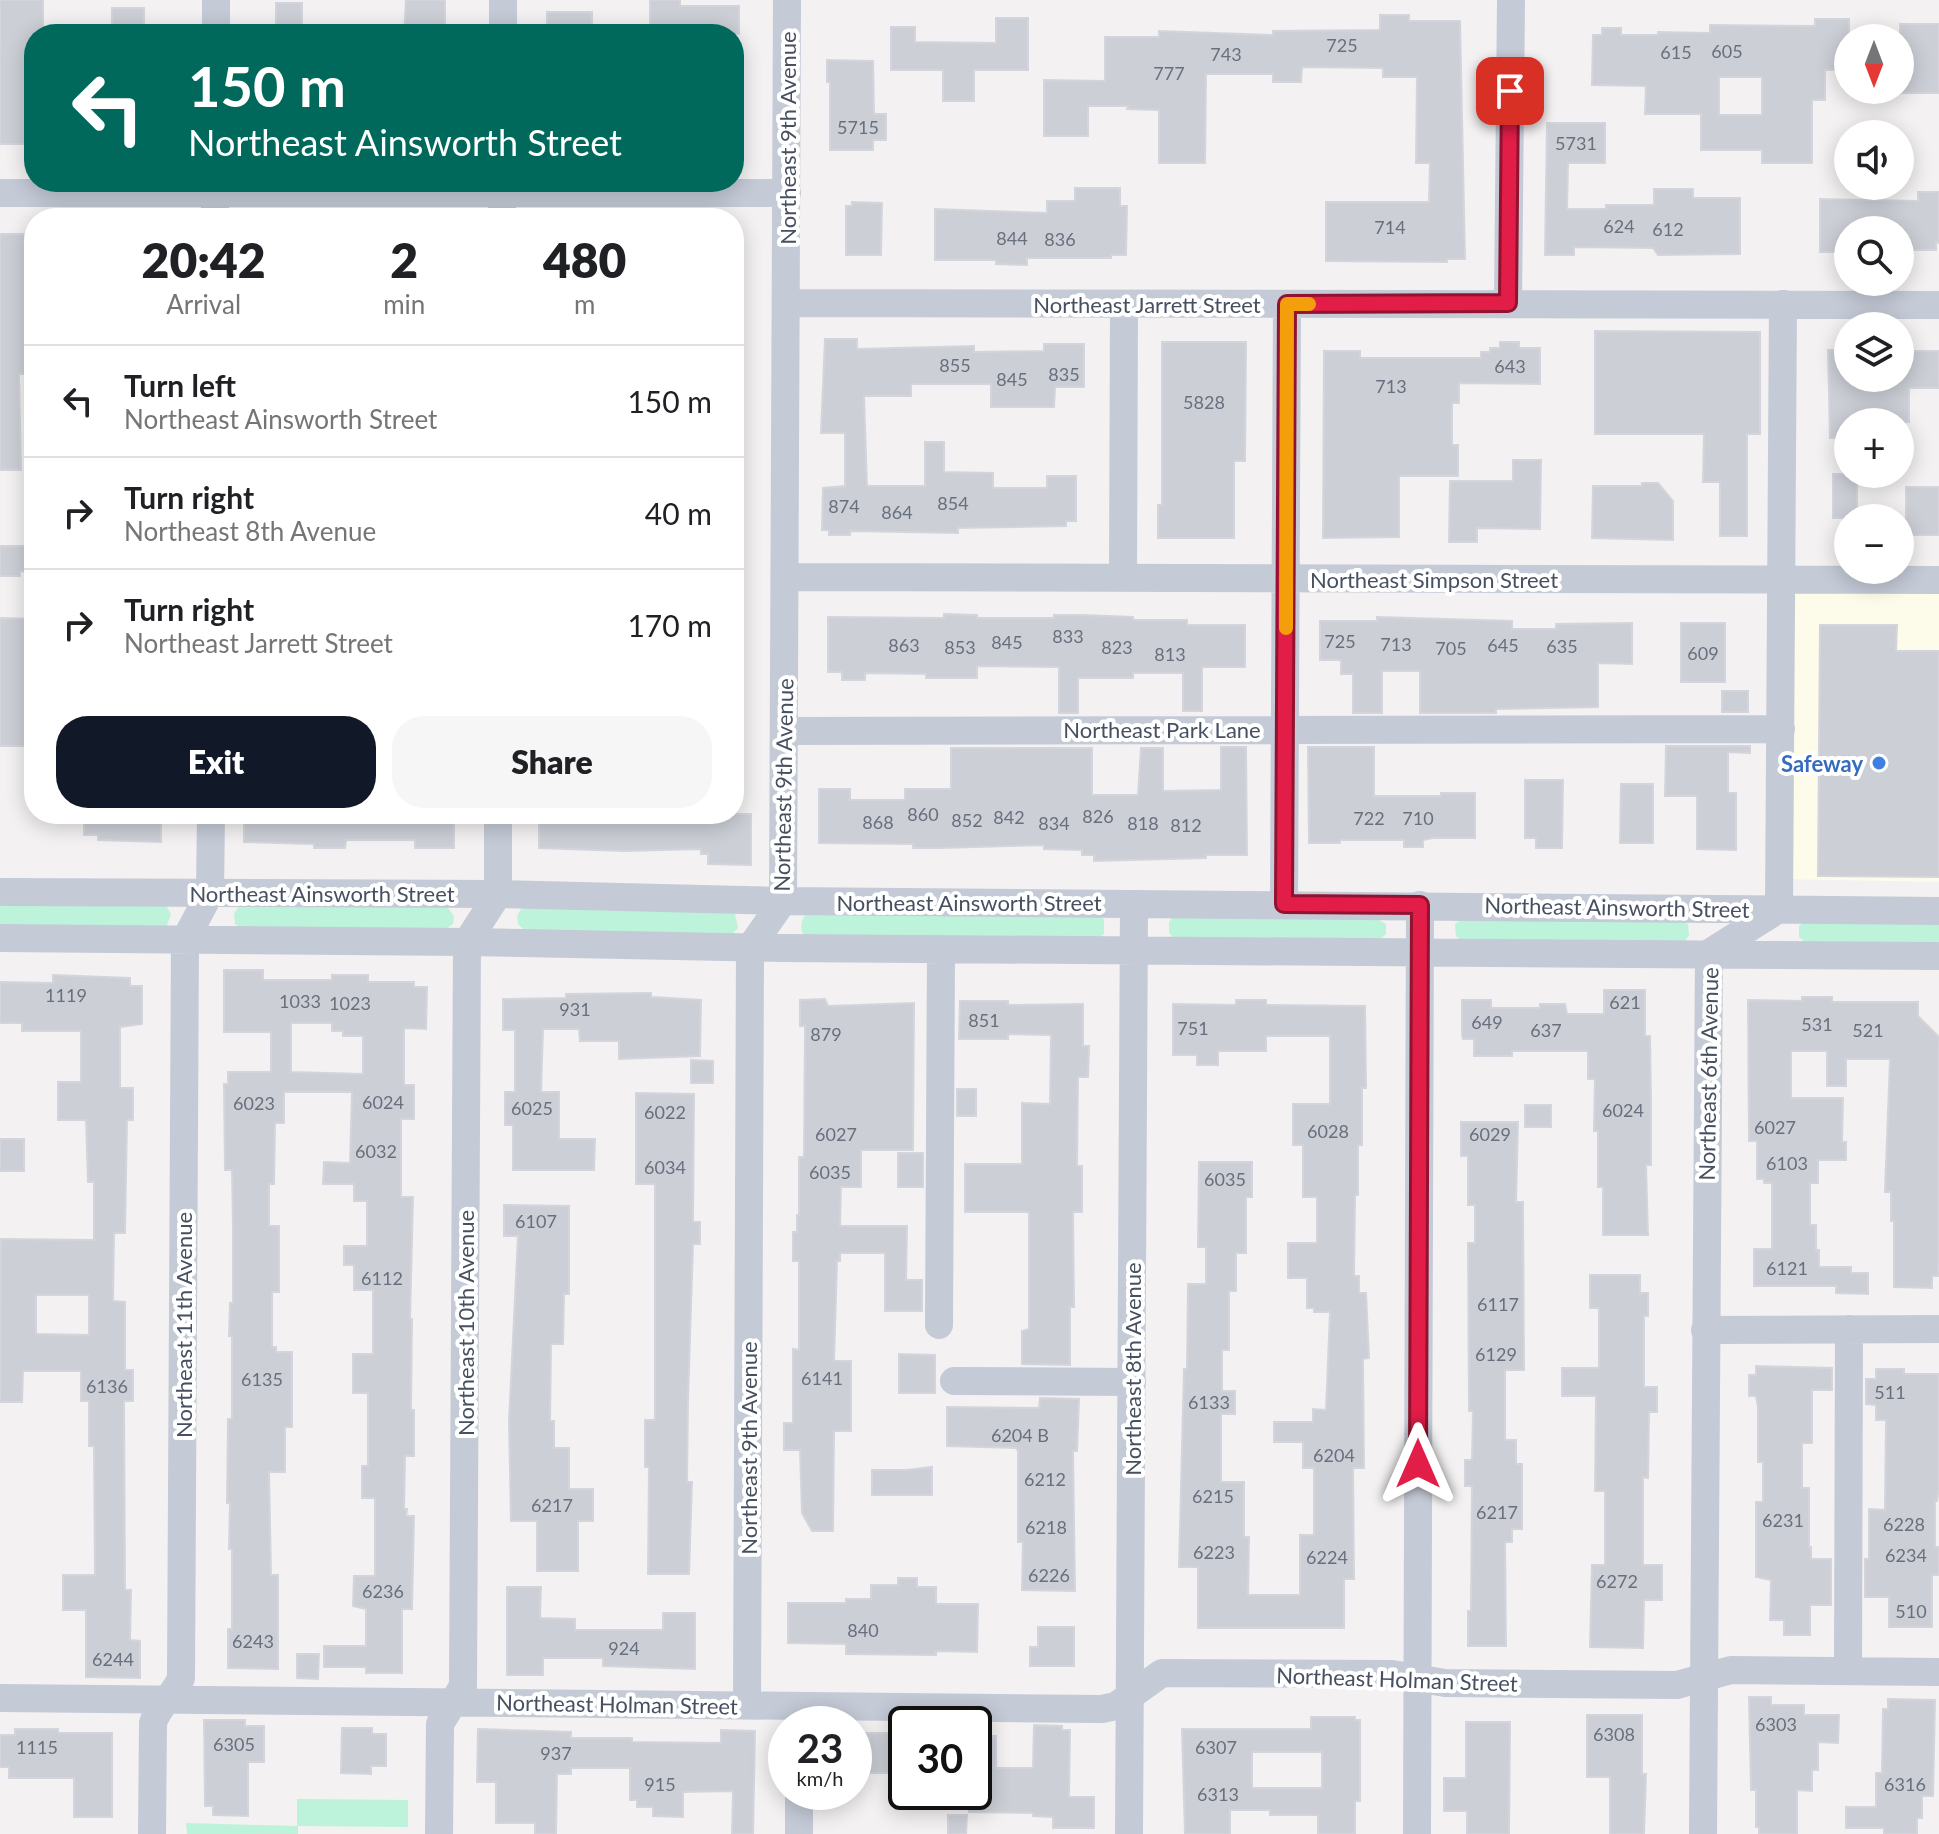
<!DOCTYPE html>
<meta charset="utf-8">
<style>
:root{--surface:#fff;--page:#f6f6f6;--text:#202124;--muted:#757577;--line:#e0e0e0;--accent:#111827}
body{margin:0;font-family:Lato,sans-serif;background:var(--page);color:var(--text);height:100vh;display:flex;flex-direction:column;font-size:30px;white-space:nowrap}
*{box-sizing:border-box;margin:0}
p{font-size:26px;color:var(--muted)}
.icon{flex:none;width:44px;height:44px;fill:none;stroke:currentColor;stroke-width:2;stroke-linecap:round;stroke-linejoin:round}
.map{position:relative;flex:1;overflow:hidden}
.details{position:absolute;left:24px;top:208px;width:720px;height:616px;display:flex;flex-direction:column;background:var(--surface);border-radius:32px;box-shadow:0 4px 20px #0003}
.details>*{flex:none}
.hud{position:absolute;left:24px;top:24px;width:720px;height:168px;border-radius:32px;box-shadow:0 4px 20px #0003;background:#00695c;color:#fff;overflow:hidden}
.needle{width:52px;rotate:180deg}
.tools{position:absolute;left:1834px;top:24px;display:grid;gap:16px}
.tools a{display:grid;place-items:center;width:80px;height:80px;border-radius:50%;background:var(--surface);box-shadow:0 4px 20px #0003;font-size:40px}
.speed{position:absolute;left:768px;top:1706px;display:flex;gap:16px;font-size:40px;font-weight:700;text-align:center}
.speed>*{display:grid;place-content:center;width:104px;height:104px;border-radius:50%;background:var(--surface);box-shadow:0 4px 20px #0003;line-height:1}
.speed small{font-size:20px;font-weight:400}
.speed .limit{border:4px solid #111;border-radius:12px;background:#fff;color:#111}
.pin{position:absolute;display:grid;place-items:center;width:68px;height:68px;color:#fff;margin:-34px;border-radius:16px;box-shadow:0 4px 12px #0006}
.me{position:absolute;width:88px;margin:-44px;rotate:0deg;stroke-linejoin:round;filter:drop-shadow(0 0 6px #0008)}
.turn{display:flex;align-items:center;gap:28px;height:168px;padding:0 32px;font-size:36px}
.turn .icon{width:104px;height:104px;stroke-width:2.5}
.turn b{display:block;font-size:56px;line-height:68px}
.eta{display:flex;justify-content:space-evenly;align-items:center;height:136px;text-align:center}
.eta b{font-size:48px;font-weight:800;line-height:56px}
.cta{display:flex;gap:16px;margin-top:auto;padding:16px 32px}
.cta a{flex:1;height:92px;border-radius:32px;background:var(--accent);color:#fff;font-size:32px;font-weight:800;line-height:92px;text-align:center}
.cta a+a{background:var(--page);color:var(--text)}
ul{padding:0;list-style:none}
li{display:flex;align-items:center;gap:24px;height:112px;padding:0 32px;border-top:2px solid var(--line)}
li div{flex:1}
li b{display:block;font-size:30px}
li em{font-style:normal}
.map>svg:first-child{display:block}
.commercial{fill:#fdfbea}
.green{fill:#bdf3db}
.building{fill:#cccfd6;stroke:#d4d5dc;stroke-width:2;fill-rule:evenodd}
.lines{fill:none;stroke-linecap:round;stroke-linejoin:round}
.minor{stroke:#c4cad6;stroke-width:28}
.route-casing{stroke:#92132f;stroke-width:20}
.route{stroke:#e11d48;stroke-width:14}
.slow{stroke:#f59e0b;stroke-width:14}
.shop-dot{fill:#3f7fe0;stroke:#fff;stroke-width:3}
.labels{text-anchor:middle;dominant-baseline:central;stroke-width:8;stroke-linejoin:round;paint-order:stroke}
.number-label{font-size:18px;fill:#68707e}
.street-label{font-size:22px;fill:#475060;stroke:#fff}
.shop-label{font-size:22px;font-weight:bold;fill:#366cbe;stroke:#fff;text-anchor:end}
</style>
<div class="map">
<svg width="1939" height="1834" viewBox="0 0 1939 1834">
<rect width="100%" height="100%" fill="#f3f1f1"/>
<path class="commercial" d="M1779,581L1939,582V882L1777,879Z"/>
<path class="green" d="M0,903L165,904L171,914L166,928L0,927Z
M445,904L454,916L453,924L446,929H243L235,924L234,914L239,906Z
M529,907L727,909L735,914L738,928L732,934L527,933L518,924L517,916L521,909Z
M807,912L1095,914L1104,919V934L1096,940L804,936C799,927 801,921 807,912Z
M1175,915L1373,917L1386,924V934L1376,942L1177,941L1169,933V922Z
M1467,916L1678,918L1688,924L1689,936L1681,945L1464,943L1456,936L1455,924Z
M1939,918V946L1807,944L1799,937V926L1806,920Z
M297,1799L408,1800V1827L298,1826V1834H187L186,1823L297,1826Z"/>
<path class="building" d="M0,0H43V34H34V47H28V106H32V144H0Z
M406,0H445V33L404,34Z
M650,0H680V6H739V34L650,32Z
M276,3H302V34H276Z
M112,8H144V34H112Z
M547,12H592V34H547Z
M1380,15H1409V21H1460L1465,259H1447V262L1326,261V202H1429L1430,163H1416L1417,77H1383V68L1302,67L1301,82H1273V74H1206L1205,163H1159V110L1127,109L1128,106H1088V136H1044V80L1105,81V37H1159V31L1273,35V31L1380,30Z
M996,18H1028V70H974V101H943V70H891V27H915V42L996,43Z
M1815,19H1849V38L1848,70H1825V100H1812V163H1762V150H1701V114H1645L1646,86L1592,85L1593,35H1602V28H1621V35H1658V32L1710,33V25L1815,26ZM1719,77H1762V115H1719Z
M1900,24H1939V93H1901Z
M827,60L873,61L874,114H886V140H873V150H830V82H827Z
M1547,123H1605V163H1568L1567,209H1606V205H1654V189H1693V198H1740V254L1658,255L1653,248L1574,247V255H1545Z
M1075,188H1120V206H1127L1126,255H1111V258H1027V265L996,264V260H935V209L1047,213V201H1075Z
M1918,192H1939V243L1936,242V250H1900V230H1848L1846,252H1820V199L1918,201Z
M852,202L882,203L881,255H846V206H852Z
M0,234H34V274H25L28,374H19L21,470H0Z
M1595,331L1760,332V434H1747V536H1720V482H1703L1704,434H1595Z
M825,339H857V349L974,346V352L1044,351V344H1084V387H1055L1054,407H991V384H911V396H864L867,486H925V442H944V472L993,473V488H1047V476H1076V521H1066V526L958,528V533L850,531V535H829V530H822L823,488L845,486V433H821Z
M1162,342H1246L1245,461H1234V538H1158V505H1162Z
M1500,342H1519V348H1540V384L1459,383V403H1452V445H1458V476H1399V537L1323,538L1324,351H1360V358H1481V352H1490V348H1500Z
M1828,350H1848V378H1900V351H1939V388H1909V422H1848V438H1830Z
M1513,460H1541L1540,529L1477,528V542H1449L1450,481H1513Z
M1833,474H1857V518H1833Z
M1642,483H1658L1673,501V540L1592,538L1593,486H1642Z
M1906,487H1939V535H1906Z
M0,546H28V572L20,571V576H0Z
M944,614L977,615V618H1054V615H1082L1133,617V620H1187V625H1245V667H1202V711H1183V673H1133V678H1078V713H1059V667L977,666V678H926V674L865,673V680H842V672H828V617L944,618Z
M1377,617L1512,621V629H1556V624L1632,623V664L1598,663V707L1496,709V713H1420V671H1382V713H1353V674H1341V660H1320V621H1377Z
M0,618L34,619V696H28L27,746H0Z
M1681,623H1725V682H1681Z
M1820,625H1897L1896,651H1939V877L1818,876Z
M1722,691H1748V712H1722Z
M1666,746H1750V753L1728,752V793H1736V850L1697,849V796H1665Z
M1221,747H1246L1247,855H1206V858L1094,861V855H1082V850L1044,849V845L940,848H913V844L819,843V789H850V800H905V789H951V748H1092V795H1138L1141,748H1163V791L1221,790Z
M1308,747H1374V796H1441V793H1475V838H1433L1423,840V847H1404V840H1340V843H1309Z
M1525,780H1563L1562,848H1536V838H1525Z
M1621,784H1653V843H1620Z
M84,814H161V842L98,840V835H84Z
M244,814H445V816H454V848H415V840H346L345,848H314V844L244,842Z
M539,814H751V865L708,864V854H701V849L624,851L539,848Z
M224,970H263V980H332V975H368V982H414V987H427L426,1029L404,1028V1085H414V1119H401V1197H413L410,1319H412L411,1410H414V1456H405L404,1509H407L406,1516H414L412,1609H402V1673H366V1667H324V1646H366V1609L353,1606L354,1576H375V1498H362V1466H368V1393H353V1354H373V1290H354V1265H344V1246H367V1201H354V1184H323L324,1162L350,1163L352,1092H284V1123H275L274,1184H269V1226H279V1292H272V1347H276V1352H292V1427H285V1472H269L271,1575H278V1669L228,1668V1629H232V1549H229L230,1503H227L228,1419H232V1336H229L230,1303H233V1226L232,1170H225L224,1084H228V1072H271V1032H224ZM291,1023H332V1031H343V1036H363V1074L291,1072Z
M53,975L130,978V986H142V1024L120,1027V1088H133V1120H127L125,1233H114L113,1301L125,1302V1370H133V1401H124L125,1590H131L130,1640L140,1641V1678L86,1677V1610H63V1575H95L94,1446H89V1401H81V1371H23L22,1402H0L1,1239L94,1240V1182H88L86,1120H58V1082H81V1031H22V1023H0V982L53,983ZM36,1295H89V1335L36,1334Z
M1604,990H1645V1036H1650L1651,1100V1165H1646L1648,1235H1603V1187H1598V1131H1594L1595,1079H1588V1051H1512V1056H1474V1039H1463L1462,1035V1000H1491V1008H1540V1004H1565L1567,1014H1604Z
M651,993V997L701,1000L700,1056L619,1059V1041H580L579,1029H543L541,1092H559V1139H595L594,1170H513V1125H505V1092H515V1030H503V999L566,998V994Z
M1802,997H1832V1002H1918V1016L1939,1037L1938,1276H1932V1288L1894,1287V1221H1891V1192H1885L1890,1059H1846V1086H1827V1051H1791V1098H1843L1842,1142H1846V1160H1818V1183H1810V1225H1816V1250H1819V1267H1851V1273H1868V1294L1836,1293V1286H1754V1249H1772V1183H1764V1179H1757V1141H1749L1748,1000L1802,1001Z
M825,999L828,1006L914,1003L913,1150H861V1187H841L840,1226H907L906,1280H922V1311H885V1253H840V1261H837L834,1361H851V1431H834L833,1531H812L802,1513L800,1450H784V1423H793V1349L799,1350V1261H793V1232H797V1215H799V1157H804L805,1026H800V1000Z
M1236,1000H1266V1005L1365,1006L1366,1088H1362V1145H1358V1195H1355L1354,1276H1359V1293H1366L1369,1358L1363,1359L1364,1468H1353L1354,1579H1344V1628H1198V1567H1179L1184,1369H1187L1188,1284H1206V1247H1198L1199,1162H1252V1197H1246V1253H1236V1291H1229V1350H1222V1391H1235V1414H1221V1482H1244V1537H1249L1248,1595H1300V1535H1314V1468H1303V1442H1274V1422H1313V1409L1326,1410L1330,1312H1314V1308H1307V1278H1288V1243H1317V1197H1303V1145H1293V1104H1330V1036H1266V1051H1218V1065H1197V1055H1173V1004L1236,1005Z
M960,1001H1008V1005L1083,1004V1046H1089L1088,1077H1078L1077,1166H1082V1212H1073L1074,1307H1070V1365L1022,1364V1331L1029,1329V1212H965V1164H1022V1103L1050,1104L1051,1035L1008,1034V1039H959Z
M691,1060L713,1061V1083H691Z
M957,1089H976V1116H957Z
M636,1093L694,1094L693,1222H700V1244H693L688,1399L687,1482H692L689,1574H648L649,1467H645V1420H655V1184H636Z
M1525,1105H1551V1127H1525Z
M1461,1122H1518L1516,1202H1523L1524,1370H1505V1440H1516V1464H1522V1529H1512V1542H1505L1506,1646H1468V1611H1471L1472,1486H1465V1460H1472L1473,1411H1469L1468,1243H1475V1205H1468V1156H1461Z
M0,1139H24V1171H0Z
M898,1153H923V1187H898Z
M504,1205L569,1206V1294H564L563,1344H551L550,1421H554V1448H569V1489H593V1521H578V1571H537V1521H511L509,1421L518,1236H504Z
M1590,1275H1640V1293H1648V1316H1644V1387H1657V1412H1649L1648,1478L1643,1477V1565H1662V1600H1644L1643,1648L1590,1647L1592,1565H1605V1491H1595L1596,1396H1562V1368H1599V1308H1590Z
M899,1354L935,1355V1393H899Z
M1756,1366L1832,1368V1390H1812V1443H1802V1488H1809V1547H1811V1559H1831V1605H1810V1635H1784V1620H1770L1771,1580L1756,1577V1502H1763V1462H1758V1407L1756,1396H1749V1375H1756Z
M1876,1369H1904V1374H1939V1487L1937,1501H1935V1547H1939V1575H1932V1627H1889V1597H1865V1559H1869V1509L1885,1510L1886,1420H1876V1405L1866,1404V1379H1876Z
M1040,1398L1079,1399L1077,1451H1073L1075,1591L1022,1590L1023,1542H1018V1451L1016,1448L947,1446V1407L1039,1408Z
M932,1467V1495H872V1470H907Z
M898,1578H917V1587H936V1604H978L977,1652L936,1651V1655L846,1654V1644L788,1643V1603H846V1599H871V1585H898Z
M507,1587H541L540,1618L575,1619V1630H663V1613H695V1669L603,1666V1658H543V1675H507Z
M1038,1627H1074V1666H1030V1647H1038Z
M297,1654H319L318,1679L297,1678Z
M1749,1697H1771V1705H1804V1715H1839L1838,1743L1818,1742V1770H1812V1791L1797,1790V1834H1759V1827H1756V1790H1751Z
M1888,1699L1935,1700L1933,1796H1922V1818H1917V1834H1884V1828H1846V1807H1876V1773H1882L1883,1709H1888Z
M1587,1715H1642V1774H1646L1644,1834H1610V1777H1587Z
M1311,1717H1355V1720H1360V1801H1355V1834H1318V1815H1270V1810H1230V1834H1185L1182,1729H1311ZM1252,1752H1322V1788H1252Z
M204,1720H245V1726H264V1762H248V1816L213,1815V1806H205Z
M1466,1722H1510L1509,1834H1467V1811H1444V1778H1466Z
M1034,1725L1062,1726V1730H1070L1069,1797H1094V1828H1053V1817L1033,1816V1813L969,1812V1792H974V1736H996V1768H1033Z
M342,1728H372V1734H386V1766H371V1774L341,1773Z
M15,1729H58V1733H112V1817H74V1778H9V1767H0V1735H15Z
M478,1729L571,1732V1738H632V1742L721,1743V1730L755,1731L753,1834H732L733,1791L683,1792V1817L653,1816V1807H637V1800H630V1768H571V1774H557L556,1834H535V1823H496V1782H477Z
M854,1733H906V1773H854Z
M948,1815H967L966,1834H948Z"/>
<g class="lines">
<path class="minor" d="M216,34V0
M503,34V0
M0,193H787
M215,218V182
M502,218V182
M786,303L1939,305
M1508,303L1511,0
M785,577L1939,580
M1123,578L1124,304
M784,731L1781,729
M0,892L498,894L783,901L1939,911
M1284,904L1287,304
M0,938L467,942L783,948L1939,956
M939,1325L941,949
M1705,1330L1939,1329
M954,1381L1132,1382
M1848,1671L1849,1329
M0,1698L1102,1709L1116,1706L1162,1673L1392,1674L1445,1683L1677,1685L1731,1670L1939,1672
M747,1705L750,948L783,901L787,0
M152,1834L153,1723C158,1705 175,1695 181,1678L185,940L210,893L211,814
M439,1834L440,1724L463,1686L467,942L498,894V814
M799,1834V1792
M1129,1834L1134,904
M1417,1834L1420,905
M1703,1834L1709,953L1779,909L1783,304"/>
</g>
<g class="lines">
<defs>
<path id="route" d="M1418,1464L1420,905L1284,904L1287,304L1508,303L1510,91"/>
</defs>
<use href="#route" class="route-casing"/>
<use href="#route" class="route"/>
<path class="slow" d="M1286,628L1287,304H1309"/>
</g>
<circle class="shop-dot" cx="1879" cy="763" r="8"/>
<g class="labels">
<g class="number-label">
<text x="1342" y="45">725</text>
<text x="1727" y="51">605</text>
<text x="1676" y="52">615</text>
<text x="1226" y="54">743</text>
<text x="1169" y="73">777</text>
<text x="858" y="127">5715</text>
<text x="1576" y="143">5731</text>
<text x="1619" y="226">624</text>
<text x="1390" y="227">714</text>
<text x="1668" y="229">612</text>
<text x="1012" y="238">844</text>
<text x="1060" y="239">836</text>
<text x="955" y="365">855</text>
<text x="1510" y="366">643</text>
<text x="1064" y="374">835</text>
<text x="1012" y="379">845</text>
<text x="1391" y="386">713</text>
<text x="1204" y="402">5828</text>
<text x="953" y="503">854</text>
<text x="844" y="506">874</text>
<text x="897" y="512">864</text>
<text x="1068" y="636">833</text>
<text x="1340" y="641">725</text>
<text x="1007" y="642">845</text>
<text x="1396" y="644">713</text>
<text x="904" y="645">863</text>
<text x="1503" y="645">645</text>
<text x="1562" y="646">635</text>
<text x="960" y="647">853</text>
<text x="1117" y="647">823</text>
<text x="1451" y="648">705</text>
<text x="1703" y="653">609</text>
<text x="1170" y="654">813</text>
<text x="923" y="814">860</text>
<text x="1098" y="816">826</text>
<text x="1009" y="817">842</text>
<text x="1369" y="818">722</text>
<text x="1418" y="818">710</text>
<text x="967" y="820">852</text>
<text x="878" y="822">868</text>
<text x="1054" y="823">834</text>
<text x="1143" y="823">818</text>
<text x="1186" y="825">812</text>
<text x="66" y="995">1119</text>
<text x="300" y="1001">1033</text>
<text x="1625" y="1002">621</text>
<text x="350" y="1003">1023</text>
<text x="575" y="1009">931</text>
<text x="984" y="1020">851</text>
<text x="1487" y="1022">649</text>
<text x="1817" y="1024">531</text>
<text x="1193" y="1028">751</text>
<text x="1546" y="1030">637</text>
<text x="1868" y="1030">521</text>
<text x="826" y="1034">879</text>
<text x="383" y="1102">6024</text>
<text x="254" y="1103">6023</text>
<text x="532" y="1108">6025</text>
<text x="1623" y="1110">6024</text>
<text x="665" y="1112">6022</text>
<text x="1775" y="1127">6027</text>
<text x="1328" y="1131">6028</text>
<text x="836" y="1134">6027</text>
<text x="1490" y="1134">6029</text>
<text x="376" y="1151">6032</text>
<text x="1787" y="1163">6103</text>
<text x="665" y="1167">6034</text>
<text x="830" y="1172">6035</text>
<text x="1225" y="1179">6035</text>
<text x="536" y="1221">6107</text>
<text x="1787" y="1268">6121</text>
<text x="382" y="1278">6112</text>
<text x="1498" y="1304">6117</text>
<text x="1496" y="1354">6129</text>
<text x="822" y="1378">6141</text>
<text x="262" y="1379">6135</text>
<text x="107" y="1386">6136</text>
<text x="1890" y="1392">511</text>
<text x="1209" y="1402">6133</text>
<text x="1020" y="1435">6204 B</text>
<text x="1334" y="1455">6204</text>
<text x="1045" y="1479">6212</text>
<text x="1213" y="1496">6215</text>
<text x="552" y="1505">6217</text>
<text x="1497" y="1512">6217</text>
<text x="1783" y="1520">6231</text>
<text x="1904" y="1524">6228</text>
<text x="1046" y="1527">6218</text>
<text x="1214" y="1552">6223</text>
<text x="1906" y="1555">6234</text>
<text x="1327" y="1557">6224</text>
<text x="1049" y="1575">6226</text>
<text x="1617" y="1581">6272</text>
<text x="383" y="1591">6236</text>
<text x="1911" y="1611">510</text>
<text x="863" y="1630">840</text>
<text x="253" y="1641">6243</text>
<text x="624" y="1648">924</text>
<text x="113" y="1659">6244</text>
<text x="1776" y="1724">6303</text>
<text x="1614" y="1734">6308</text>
<text x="234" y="1744">6305</text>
<text x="37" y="1747">1115</text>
<text x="1216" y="1747">6307</text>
<text x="556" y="1753">937</text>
<text x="660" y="1784">915</text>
<text x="1905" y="1784">6316</text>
<text x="1218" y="1794">6313</text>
</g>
<g class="street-label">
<text transform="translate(787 138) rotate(-90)">Northeast 9th Avenue</text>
<text x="1147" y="304">Northeast Jarrett Street</text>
<text x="1434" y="579">Northeast Simpson Street</text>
<text x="1162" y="729">Northeast Park Lane</text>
<text transform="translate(783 785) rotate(-89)">Northeast 9th Avenue</text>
<text x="322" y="893">Northeast Ainsworth Street</text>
<text x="969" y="902">Northeast Ainsworth Street</text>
<text transform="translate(1617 907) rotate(1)">Northeast Ainsworth Street</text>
<text transform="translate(1708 1074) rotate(-89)">Northeast 6th Avenue</text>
<text transform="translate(465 1323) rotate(-90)">Northeast 10th Avenue</text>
<text transform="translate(183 1325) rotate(-90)">Northeast 11th Avenue</text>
<text transform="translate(1132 1369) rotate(-90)">Northeast 8th Avenue</text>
<text transform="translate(748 1448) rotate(-90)">Northeast 9th Avenue</text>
<text transform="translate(1397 1679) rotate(2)">Northeast Holman Street</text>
<text transform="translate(617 1704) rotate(1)">Northeast Holman Street</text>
</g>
<g class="shop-label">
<text x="1863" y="763">Safeway</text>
</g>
</g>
</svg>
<div class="tools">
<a><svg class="needle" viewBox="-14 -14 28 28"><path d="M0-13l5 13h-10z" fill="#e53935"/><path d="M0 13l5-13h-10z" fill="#757577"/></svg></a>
<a><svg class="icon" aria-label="sound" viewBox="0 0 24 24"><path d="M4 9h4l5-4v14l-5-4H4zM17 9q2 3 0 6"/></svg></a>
<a><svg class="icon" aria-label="search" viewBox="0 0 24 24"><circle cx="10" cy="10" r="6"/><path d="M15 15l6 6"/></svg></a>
<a><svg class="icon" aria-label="layers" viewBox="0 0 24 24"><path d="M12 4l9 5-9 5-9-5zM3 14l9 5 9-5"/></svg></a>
<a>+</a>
<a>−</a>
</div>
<div class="speed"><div>23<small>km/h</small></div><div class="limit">30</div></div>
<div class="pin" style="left:1510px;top:91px;background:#d93025"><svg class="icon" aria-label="arrive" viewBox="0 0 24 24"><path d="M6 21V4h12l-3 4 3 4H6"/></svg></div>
<svg class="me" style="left:1418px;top:1464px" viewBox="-20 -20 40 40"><path d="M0-17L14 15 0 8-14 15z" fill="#e11d48" stroke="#fff" stroke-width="4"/></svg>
<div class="hud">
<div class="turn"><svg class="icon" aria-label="left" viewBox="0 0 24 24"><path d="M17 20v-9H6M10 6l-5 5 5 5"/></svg><div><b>150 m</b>Northeast Ainsworth Street</div></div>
</div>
<section class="details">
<div class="eta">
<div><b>20:42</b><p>Arrival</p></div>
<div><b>2</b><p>min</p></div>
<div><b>480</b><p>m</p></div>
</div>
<ul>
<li><svg class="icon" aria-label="left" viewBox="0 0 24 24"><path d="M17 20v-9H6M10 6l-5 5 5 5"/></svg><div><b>Turn left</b><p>Northeast Ainsworth Street</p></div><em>150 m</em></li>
<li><svg class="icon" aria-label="right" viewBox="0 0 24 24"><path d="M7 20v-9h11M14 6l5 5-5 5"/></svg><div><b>Turn right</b><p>Northeast 8th Avenue</p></div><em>40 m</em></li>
<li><svg class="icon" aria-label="right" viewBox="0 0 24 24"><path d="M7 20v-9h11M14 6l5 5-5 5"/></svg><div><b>Turn right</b><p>Northeast Jarrett Street</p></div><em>170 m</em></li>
</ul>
<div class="cta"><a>Exit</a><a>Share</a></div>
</section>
</div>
